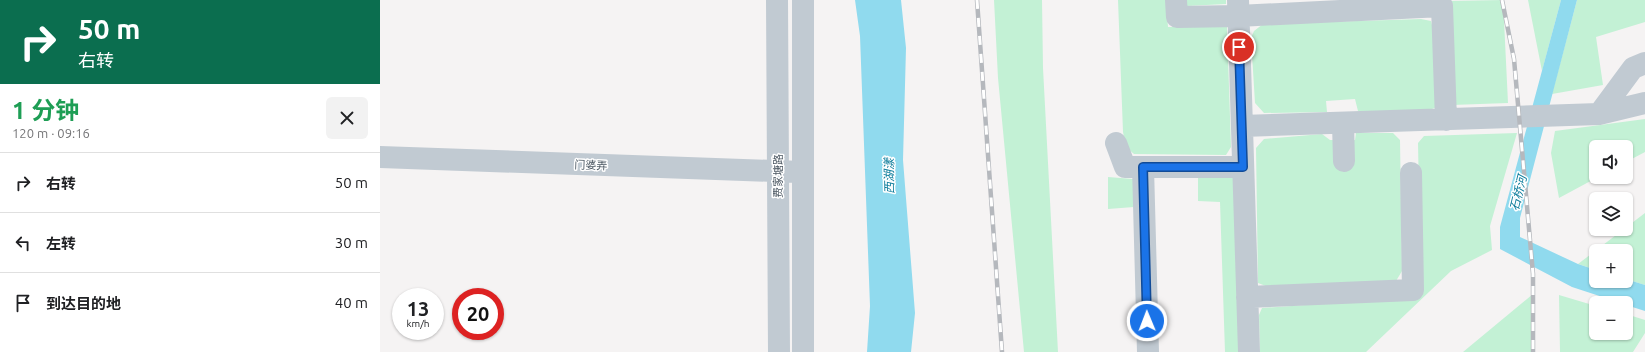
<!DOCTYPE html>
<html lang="zh">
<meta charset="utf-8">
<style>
:root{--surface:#fff;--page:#f2f2f2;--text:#202124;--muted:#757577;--line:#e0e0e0}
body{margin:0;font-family:Ubuntu,"Noto Sans SC",sans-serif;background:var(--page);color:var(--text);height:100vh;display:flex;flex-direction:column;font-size:15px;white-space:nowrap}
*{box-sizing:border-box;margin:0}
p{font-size:13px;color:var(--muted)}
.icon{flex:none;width:22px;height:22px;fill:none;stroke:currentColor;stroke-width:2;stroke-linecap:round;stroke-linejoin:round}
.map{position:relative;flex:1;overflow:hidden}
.sheet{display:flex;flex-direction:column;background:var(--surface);width:380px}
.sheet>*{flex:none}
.banner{background:#0b6e4f;color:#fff;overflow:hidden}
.controls{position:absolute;left:1209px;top:140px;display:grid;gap:8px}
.controls a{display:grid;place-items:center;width:44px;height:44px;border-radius:6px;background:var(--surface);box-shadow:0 1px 3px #0004;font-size:20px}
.speed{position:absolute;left:12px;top:288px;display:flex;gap:8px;font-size:20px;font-weight:700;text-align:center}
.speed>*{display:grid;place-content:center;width:52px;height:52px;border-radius:50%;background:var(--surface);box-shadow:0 1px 3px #0004;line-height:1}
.speed small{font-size:10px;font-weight:400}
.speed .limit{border:6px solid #d22;background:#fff;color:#111}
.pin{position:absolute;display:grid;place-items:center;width:34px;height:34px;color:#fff;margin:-17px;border:2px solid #fff;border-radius:50%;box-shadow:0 1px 4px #0007}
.me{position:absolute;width:44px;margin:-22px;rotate:359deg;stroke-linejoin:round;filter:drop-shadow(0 0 3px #0008)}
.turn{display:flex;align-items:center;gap:14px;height:84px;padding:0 12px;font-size:18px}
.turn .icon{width:52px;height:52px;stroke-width:2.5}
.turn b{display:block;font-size:28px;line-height:34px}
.round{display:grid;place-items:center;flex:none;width:42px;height:42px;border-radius:6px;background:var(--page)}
.summary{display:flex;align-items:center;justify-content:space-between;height:68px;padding:0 12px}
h1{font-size:24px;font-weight:700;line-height:30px;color:#1e9e55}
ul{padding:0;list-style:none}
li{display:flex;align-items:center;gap:12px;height:60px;padding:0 12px;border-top:1px solid var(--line)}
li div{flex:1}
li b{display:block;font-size:15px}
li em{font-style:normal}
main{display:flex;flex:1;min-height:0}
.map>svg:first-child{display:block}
.green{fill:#c3f1d5}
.water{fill:#90daee}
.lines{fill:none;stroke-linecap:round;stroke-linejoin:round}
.minor{stroke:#c1cad2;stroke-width:22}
.rail-casing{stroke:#b5b8bd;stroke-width:4.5}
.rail{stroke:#fff;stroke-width:3;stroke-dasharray:9;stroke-linecap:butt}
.route-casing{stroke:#114b97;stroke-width:10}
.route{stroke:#1a73e8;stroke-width:7}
.labels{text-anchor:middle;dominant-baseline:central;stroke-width:3;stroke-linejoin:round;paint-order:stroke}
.street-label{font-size:11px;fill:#4a5661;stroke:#fff}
.water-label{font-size:12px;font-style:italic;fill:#0c7c9b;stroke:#fff}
</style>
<main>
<section class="sheet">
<div class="banner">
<div class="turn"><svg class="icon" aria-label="right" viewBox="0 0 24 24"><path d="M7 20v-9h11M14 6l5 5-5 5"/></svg><div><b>50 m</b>右转</div></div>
</div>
<div class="summary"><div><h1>1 分钟</h1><p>120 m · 09:16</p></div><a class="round"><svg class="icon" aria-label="close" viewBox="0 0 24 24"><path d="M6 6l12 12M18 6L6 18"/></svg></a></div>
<ul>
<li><svg class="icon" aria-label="right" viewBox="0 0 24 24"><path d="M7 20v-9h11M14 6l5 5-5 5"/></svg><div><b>右转</b></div><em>50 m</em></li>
<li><svg class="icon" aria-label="left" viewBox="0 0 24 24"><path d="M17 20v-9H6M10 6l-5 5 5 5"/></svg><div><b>左转</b></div><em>30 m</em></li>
<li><svg class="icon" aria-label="arrive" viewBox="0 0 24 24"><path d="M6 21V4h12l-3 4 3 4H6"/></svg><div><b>到达目的地</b></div><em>40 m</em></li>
</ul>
</section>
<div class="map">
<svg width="1265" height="352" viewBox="0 0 1265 352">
<rect width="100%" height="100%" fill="#f5f3f3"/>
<path class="green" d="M614,0H662L663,68L678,352H644L618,78Z
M738,0H786L788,27H847L851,147L846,155L754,154L746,147L743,132Z
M807,0H846V4L807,6Z
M1123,0L1128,103L1072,105L1068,1Z
M1148,0H1181L1162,71Z
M1197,0H1265V22L1216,37L1223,85L1172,94Z
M1041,19L1051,21L1053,29L1057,107L1047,111H978L975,99L946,101L947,112L884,113L875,103L871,38L874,31L883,24Z
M1265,119V152L1246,162V147H1216V177H1218L1179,198L1171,153L1175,131Z
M976,133H1013L1020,140L1022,271L1016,281L891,288L878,283L876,148L884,139L942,134L950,140H975Z
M1137,133L1110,226L1112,250L1071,271L986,352H880L879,315L882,308L1041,297L1038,143L1044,136Z
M728,177L753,179L754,207L728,209Z
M818,177L854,178L859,352H845L840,202L818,201Z
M1265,213V285L1246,279V251H1216V270L1198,264Z
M1153,294L1152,352H1083Z
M1179,295L1216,306V333H1246V314L1265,320V333L1253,352H1180Z"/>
<path class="water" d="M475,0H521L526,48L523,160L535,313L531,352H487L490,306L480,36Z
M1181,0H1197L1140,218V237L1198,264L1216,270V281H1246V279L1265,285V311L1246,305V303H1241L1192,287L1120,249V227Z"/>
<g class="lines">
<path class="minor" d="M397,0L399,352
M423,0V352
M796,0L797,17L858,16L1062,6L1066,120
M858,0L869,352
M1219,114L1253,68L1265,63
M963,123L964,161
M862,126L1219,114L1265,103
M736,143L745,167H863
M0,157L422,172
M763,167L768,352
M867,297L1033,290L1031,173"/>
<defs>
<path id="rail" d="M597,0L622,352
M1122,0L1134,59L1153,274V352"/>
</defs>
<use href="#rail" class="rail-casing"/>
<use href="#rail" class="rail"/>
</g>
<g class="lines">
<defs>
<path id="route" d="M767,321L763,167H863L859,47"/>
</defs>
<use href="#route" class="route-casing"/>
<use href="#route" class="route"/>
</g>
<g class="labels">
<g class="street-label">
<text transform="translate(211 165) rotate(2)">门婆弄</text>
<text transform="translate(398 176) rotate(-90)">费家塘路</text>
</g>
<g class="water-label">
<text transform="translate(509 176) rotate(-91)">西湖漾</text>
<text transform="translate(1138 193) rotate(-76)">石桥河</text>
</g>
</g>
</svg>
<div class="controls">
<a><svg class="icon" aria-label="sound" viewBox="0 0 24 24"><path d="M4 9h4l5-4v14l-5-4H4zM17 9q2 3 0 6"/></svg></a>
<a><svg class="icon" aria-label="layers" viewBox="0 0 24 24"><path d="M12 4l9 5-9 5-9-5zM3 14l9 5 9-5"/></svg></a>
<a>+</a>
<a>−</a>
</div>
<div class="speed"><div>13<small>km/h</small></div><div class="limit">20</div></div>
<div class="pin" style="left:859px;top:47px;background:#d93025"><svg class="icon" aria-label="arrive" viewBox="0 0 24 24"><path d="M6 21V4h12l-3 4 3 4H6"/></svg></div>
<svg class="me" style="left:767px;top:321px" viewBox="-20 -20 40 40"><circle r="17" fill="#1a73e8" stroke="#fff" stroke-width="3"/><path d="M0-11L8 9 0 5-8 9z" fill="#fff"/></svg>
</div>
</main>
